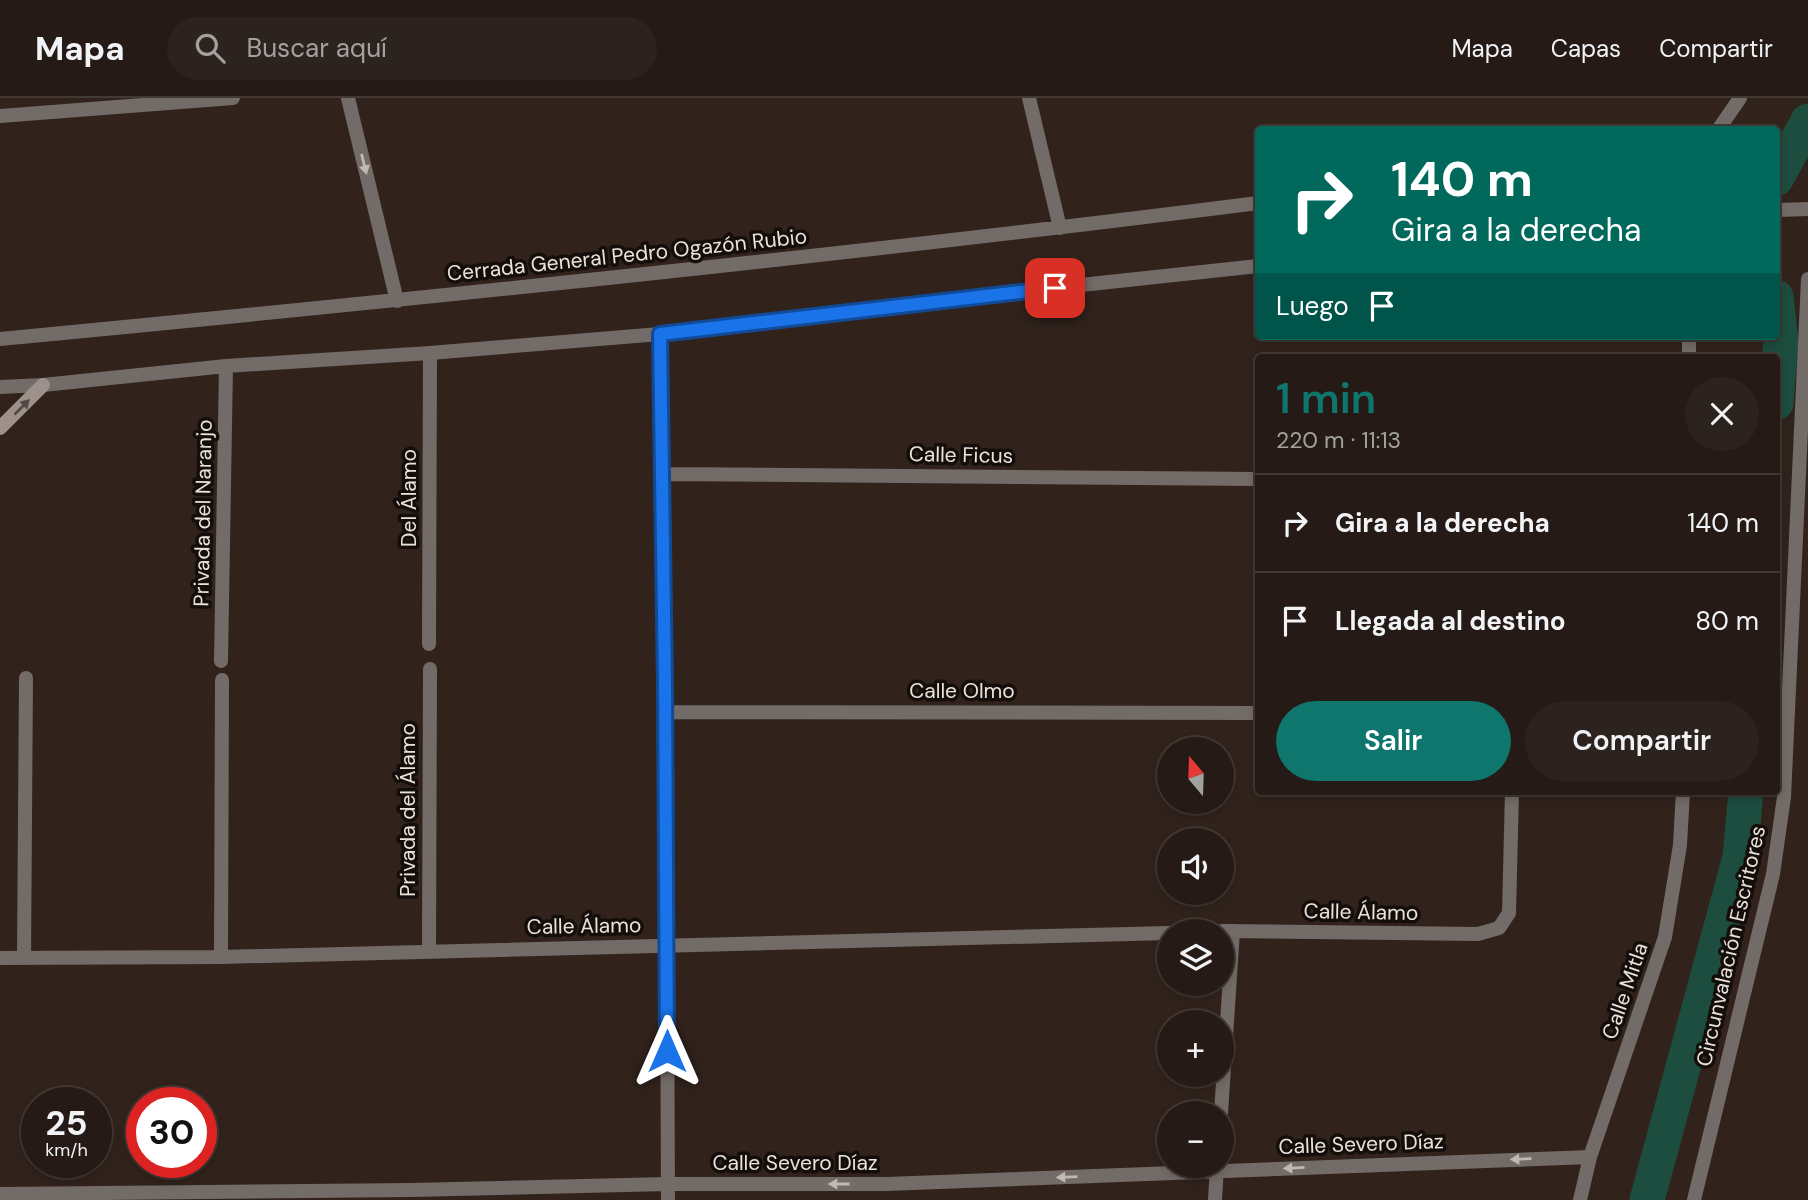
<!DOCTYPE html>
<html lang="es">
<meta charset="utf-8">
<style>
:root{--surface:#251a15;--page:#2d231e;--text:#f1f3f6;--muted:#a3a1a0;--line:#423834;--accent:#0f766e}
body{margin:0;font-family:"DM Sans",sans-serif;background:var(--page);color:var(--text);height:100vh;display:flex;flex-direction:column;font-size:26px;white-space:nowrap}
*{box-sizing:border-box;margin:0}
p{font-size:23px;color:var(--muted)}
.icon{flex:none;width:38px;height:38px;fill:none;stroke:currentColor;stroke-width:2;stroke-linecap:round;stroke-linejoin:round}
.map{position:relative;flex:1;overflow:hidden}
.sheet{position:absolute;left:1255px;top:256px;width:525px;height:441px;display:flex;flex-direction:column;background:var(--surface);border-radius:7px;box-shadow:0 4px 10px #0003,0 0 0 2px var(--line)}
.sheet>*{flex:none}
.guide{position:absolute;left:1255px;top:28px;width:525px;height:214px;border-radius:7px;box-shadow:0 4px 10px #0003,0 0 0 2px var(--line);background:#00695c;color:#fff;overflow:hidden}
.needle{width:46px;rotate:341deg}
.tools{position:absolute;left:1157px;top:639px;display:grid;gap:14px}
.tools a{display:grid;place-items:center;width:77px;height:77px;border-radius:50%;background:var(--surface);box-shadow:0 4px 10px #0003,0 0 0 2px var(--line);font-size:35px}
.speed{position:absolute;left:21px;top:989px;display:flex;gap:14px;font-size:35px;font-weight:700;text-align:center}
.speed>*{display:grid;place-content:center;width:91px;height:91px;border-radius:50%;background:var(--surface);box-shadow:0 4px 10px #0003,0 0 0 2px var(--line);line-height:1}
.speed small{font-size:18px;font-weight:400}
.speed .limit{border:10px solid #d22;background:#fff;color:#111}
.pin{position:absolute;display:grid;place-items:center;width:60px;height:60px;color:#fff;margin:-30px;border-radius:14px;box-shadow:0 4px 10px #0006}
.me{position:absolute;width:77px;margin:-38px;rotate:0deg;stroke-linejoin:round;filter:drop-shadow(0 0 5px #0008)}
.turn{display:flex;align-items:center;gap:24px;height:147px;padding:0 21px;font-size:32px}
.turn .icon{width:91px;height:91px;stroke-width:2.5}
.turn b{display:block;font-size:49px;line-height:60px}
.then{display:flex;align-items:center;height:66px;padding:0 21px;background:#0003;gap:14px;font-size:26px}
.round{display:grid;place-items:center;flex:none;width:74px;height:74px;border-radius:37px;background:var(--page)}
.headline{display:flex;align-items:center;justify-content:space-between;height:119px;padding:0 21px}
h1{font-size:42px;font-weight:600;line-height:52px;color:var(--accent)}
.button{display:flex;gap:14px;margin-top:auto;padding:14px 21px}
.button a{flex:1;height:80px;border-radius:42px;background:var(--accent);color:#fff;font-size:28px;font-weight:600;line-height:80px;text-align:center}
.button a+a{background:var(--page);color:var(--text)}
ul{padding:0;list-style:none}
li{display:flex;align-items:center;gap:21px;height:98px;padding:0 21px;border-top:2px solid var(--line)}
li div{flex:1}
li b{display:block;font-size:26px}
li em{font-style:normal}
header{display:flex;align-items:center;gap:42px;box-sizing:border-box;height:98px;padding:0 35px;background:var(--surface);border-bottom:2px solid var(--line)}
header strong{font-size:33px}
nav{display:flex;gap:38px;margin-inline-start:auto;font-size:24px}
.search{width:490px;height:63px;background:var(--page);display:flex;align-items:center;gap:18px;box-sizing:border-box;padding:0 24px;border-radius:38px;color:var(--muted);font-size:26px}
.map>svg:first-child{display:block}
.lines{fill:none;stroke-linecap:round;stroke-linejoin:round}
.canal{stroke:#1c4d3e;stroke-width:35}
.street{stroke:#736b67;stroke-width:14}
.secondary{stroke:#9e918b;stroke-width:14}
.oneway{fill:#c1b8b3}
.oneway2{fill:#524945}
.route-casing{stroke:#114b97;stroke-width:18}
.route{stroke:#1a73e8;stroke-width:12}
.labels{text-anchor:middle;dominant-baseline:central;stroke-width:7;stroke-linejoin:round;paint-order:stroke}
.street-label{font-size:21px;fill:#ebe1dc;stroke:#140e0b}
</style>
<header>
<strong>Mapa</strong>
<div class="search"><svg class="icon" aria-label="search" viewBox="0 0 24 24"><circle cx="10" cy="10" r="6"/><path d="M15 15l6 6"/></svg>Buscar aquí</div>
<nav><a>Mapa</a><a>Capas</a><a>Compartir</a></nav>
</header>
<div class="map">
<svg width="1808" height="1102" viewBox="0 0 1808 1102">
<rect width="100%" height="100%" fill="#31231c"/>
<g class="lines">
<path class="canal" d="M1776,81L1808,23
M1776,199L1781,243L1776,305
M1647,1102L1740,759L1746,693"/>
<path class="street" d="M348,0L397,203
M1029,0L1060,130
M0,18L233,0
M1718,32L1740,0
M1776,112L1808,111
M660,236L666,614L668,1102
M0,241C420,201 840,158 1258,105
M1689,259V238
M0,289L43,287L226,268L430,255L660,236L1081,187L1258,168
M663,376L1258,381
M429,546L430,255
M221,563L226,268
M666,614L1258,615
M1222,833L1478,836L1499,830L1509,815L1512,693
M429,853L430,571
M221,859L222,582
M0,860L221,859L1169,835
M24,860L26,580
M1221,1015L1233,833
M0,1096L411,1092L668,1086H887L1590,1059
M1215,1102L1217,1068
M1580,1102L1590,1059L1665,839L1680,747L1683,693
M1694,1102L1773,776L1784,699L1808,181"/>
<path class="secondary" d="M0,330L43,287"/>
</g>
<defs><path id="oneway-solid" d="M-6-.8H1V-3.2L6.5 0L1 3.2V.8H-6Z" transform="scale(1.75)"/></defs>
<g class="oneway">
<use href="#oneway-solid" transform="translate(364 66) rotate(76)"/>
<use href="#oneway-solid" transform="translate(1521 1061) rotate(178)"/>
<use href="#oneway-solid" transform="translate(1294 1070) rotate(177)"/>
<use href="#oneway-solid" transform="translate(1067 1079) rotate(178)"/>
<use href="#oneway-solid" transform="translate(839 1086) rotate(-180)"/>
</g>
<use class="oneway2" href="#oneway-solid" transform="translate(22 309) rotate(-45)"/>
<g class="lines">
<defs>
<path id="route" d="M667,953L665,587L660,236L1055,190"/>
</defs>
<use href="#route" class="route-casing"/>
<use href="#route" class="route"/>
</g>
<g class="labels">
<g class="street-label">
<text transform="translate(627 157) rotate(-6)">Cerrada General Pedro Ogazón Rubio</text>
<text transform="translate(961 357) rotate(1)">Calle Ficus</text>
<text transform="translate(409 400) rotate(-90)">Del Álamo</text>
<text transform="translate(203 415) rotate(-89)">Privada del Naranjo</text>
<text x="962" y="593">Calle Olmo</text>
<text transform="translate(408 712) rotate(-90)">Privada del Álamo</text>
<text transform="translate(1361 814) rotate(1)">Calle Álamo</text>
<text transform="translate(584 828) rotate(-1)">Calle Álamo</text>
<text transform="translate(1731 848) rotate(-77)">Circunvalación Escritores</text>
<text transform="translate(1625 893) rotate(-71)">Calle Mitla</text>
<text transform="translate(1361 1046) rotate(-2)">Calle Severo Díaz</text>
<text x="795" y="1065">Calle Severo Díaz</text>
</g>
</g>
</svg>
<div class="tools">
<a><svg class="needle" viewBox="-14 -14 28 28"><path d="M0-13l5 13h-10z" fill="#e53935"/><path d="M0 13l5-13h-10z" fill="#a3a1a0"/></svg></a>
<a><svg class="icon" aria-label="sound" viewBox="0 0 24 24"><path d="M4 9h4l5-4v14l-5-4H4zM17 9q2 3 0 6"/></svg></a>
<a><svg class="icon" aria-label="layers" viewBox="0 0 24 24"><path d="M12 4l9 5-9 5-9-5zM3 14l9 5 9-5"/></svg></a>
<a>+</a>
<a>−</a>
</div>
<div class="speed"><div>25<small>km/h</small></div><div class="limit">30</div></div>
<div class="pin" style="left:1055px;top:190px;background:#d93025"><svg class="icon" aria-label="arrive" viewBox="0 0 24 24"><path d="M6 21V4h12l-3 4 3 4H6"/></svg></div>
<svg class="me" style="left:667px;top:953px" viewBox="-20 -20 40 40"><path d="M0-17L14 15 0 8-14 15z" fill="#1a73e8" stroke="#fff" stroke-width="4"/></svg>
<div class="guide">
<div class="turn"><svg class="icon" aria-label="right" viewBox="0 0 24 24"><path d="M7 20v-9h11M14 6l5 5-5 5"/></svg><div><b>140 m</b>Gira a la derecha</div></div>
<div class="then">Luego<svg class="icon" aria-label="arrive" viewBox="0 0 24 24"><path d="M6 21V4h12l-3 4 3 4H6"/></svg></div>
</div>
<section class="sheet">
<div class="headline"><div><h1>1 min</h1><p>220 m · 11:13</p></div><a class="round"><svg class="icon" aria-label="close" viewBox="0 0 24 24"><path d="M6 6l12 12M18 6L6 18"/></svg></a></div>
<ul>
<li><svg class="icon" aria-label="right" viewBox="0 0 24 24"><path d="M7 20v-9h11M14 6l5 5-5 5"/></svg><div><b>Gira a la derecha</b></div><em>140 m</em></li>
<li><svg class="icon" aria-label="arrive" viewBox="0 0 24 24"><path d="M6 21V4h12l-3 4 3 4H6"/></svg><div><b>Llegada al destino</b></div><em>80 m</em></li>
</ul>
<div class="button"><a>Salir</a><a>Compartir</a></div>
</section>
</div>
